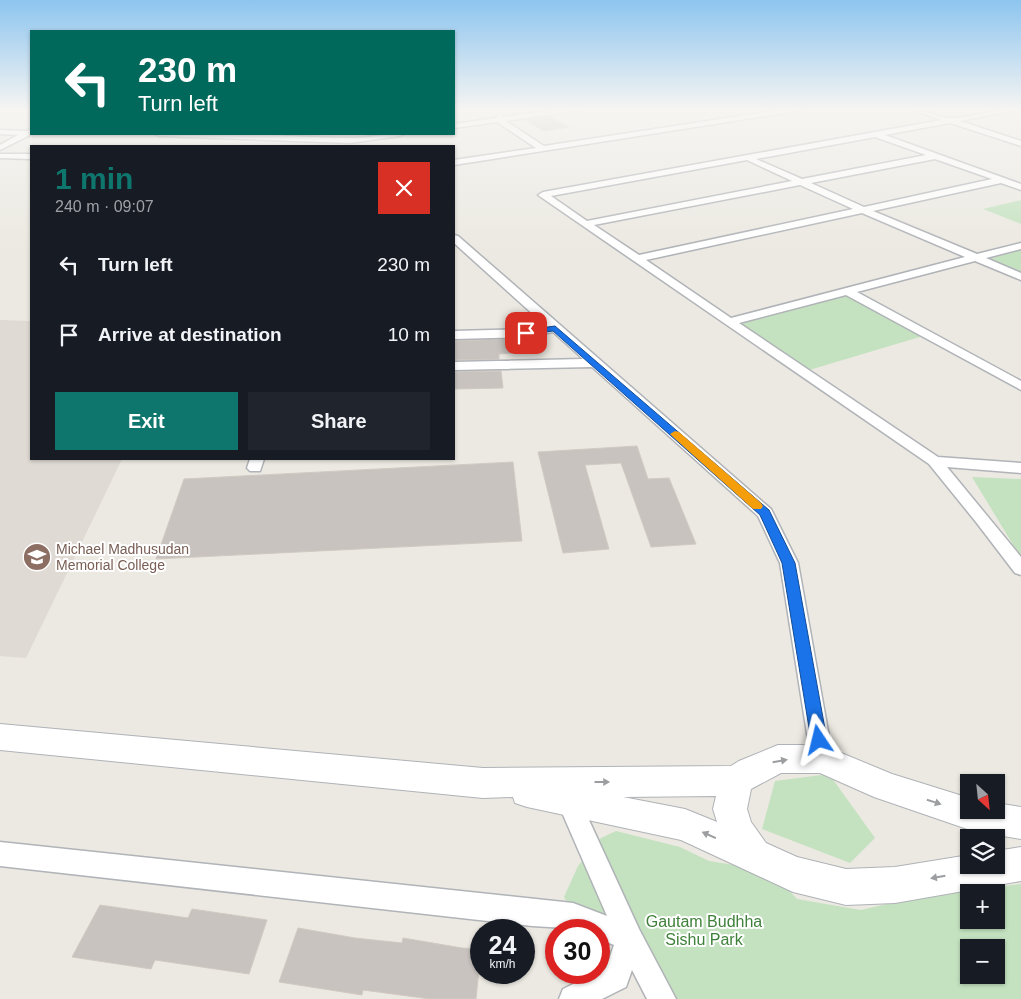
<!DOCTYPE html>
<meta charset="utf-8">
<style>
:root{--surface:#171b24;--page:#20242c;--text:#f1f3f6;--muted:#9ea1a6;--accent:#0f766e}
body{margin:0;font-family:Helvetica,sans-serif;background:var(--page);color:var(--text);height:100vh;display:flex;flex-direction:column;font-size:19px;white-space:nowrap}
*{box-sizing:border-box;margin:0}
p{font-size:16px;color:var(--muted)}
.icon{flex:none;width:28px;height:28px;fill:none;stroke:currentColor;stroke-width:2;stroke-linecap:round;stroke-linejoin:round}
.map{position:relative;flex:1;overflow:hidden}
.side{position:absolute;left:30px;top:145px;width:425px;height:315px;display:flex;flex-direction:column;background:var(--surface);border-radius:0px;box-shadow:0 1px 4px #0004}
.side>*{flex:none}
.banner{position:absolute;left:30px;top:30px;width:425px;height:105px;border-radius:0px;box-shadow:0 1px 4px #0004;background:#00695c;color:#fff;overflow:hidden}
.needle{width:32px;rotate:153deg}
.buttons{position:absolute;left:960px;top:774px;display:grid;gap:10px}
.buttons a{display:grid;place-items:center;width:45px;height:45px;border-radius:0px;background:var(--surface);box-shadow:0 1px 4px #0004;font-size:25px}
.speed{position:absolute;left:470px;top:919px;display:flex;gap:10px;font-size:25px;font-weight:700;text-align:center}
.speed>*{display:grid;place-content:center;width:65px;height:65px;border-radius:50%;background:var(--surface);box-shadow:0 1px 4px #0004;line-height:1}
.speed small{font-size:12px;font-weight:400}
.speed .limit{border:8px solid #d22;background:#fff;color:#111}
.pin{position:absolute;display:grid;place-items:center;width:42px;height:42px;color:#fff;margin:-21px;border-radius:10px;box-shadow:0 2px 8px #0006}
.me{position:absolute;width:55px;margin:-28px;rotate:350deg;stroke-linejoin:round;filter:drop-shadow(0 0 4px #0008)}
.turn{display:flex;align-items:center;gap:18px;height:105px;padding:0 25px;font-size:22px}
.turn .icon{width:65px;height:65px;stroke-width:2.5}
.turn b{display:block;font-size:35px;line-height:42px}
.round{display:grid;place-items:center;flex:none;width:52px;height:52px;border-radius:0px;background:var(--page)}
.head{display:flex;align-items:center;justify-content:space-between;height:85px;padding:0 25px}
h1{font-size:30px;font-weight:700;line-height:38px;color:var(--accent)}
.cta{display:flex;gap:10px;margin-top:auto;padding:10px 25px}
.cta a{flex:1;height:58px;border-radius:0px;background:var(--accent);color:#fff;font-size:20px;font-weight:700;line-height:58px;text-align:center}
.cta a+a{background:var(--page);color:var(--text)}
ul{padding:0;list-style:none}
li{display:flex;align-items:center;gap:15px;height:70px;padding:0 25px}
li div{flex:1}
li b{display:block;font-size:19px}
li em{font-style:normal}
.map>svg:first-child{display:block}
.education{fill:#dfdad3}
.green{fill:#c4e2c0;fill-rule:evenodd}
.building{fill:#c8c3bf;stroke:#d0cac1}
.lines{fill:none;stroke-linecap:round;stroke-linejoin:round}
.street-casing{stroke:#b0b3b7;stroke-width:3}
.secondary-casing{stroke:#afb2b7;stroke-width:2}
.street{fill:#fff;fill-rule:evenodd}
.secondary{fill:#fff;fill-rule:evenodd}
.oneway{fill:#9c9ea1}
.route{fill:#1a73e8;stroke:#114b97}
.slow{fill:#f59e0b}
.labels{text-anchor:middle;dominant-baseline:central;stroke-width:4;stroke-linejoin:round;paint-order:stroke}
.education-label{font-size:14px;fill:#785e54;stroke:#fff;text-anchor:start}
.near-park-label{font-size:16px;fill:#3f813a;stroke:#fff}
</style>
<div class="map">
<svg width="1021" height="999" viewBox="0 0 1021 999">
<rect width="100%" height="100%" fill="#ece9e2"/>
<path class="education" d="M0,320L31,321V459H122L26,658L0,656Z"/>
<path class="green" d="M1021,200V224L983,209Z
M1021,250V272L1016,273L985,260Z
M847,291L923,336L806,371L729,322Z
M972,477L1021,479V558Z
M829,774L875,838L850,863L762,829L775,781Z
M616,831L680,847L709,861L753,868L782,883L797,899L861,910L921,896L1021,884V999H646L645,997L652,976L599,935V930C581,930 572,910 564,897L578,866L601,838ZM969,892H996V920H969ZM969,948H996V975H969Z"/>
<path class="building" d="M550,117L569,127L544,131L525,120Z
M529,338L532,352L499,354V359L454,360V341Z
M501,371L503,388L454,389V372Z
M637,446L648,479L669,478L696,544L651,547L621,463L585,465L609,549L563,553L538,452Z
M513,462L522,541L156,559L184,479Z
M100,905L188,918L192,909L267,920L249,974L155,960L151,969L72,957Z
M298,928L355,938L402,943L403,938L462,948L481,949L476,999H430L363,990L362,995L279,982Z"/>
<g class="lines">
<defs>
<path id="street" d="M561,109H580L576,111L506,121L544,146L785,109H802L798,111L454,165V160L536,148L497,122L454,128V124L496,118L500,114L503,117Z
M910,109C925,109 939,119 953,118C975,117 997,108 1020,109L960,121L1021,141V146L950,123L885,135L1021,184V190L1001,183L873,211L977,254L1021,243V249L986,258L1021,273V280L975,261L857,292L1021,381V390L846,295L739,323L938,457L1021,463V473L947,467L1021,557V575L1015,573L976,522L929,464L538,195L543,192L941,120ZM875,137L926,155L802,179L756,159ZM935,159L992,179L864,207L811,183ZM747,160L792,181L587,221L551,196ZM800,185L853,209L639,255L594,225ZM862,213L965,257L731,318L646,260Z
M31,129L32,134L0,150V145L18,135L0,134V130L26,131Z
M155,134C218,130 283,137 347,138C366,139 385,133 404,134L400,136L350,143L159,136Z
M0,154H31V159L0,158Z
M454,235L458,236L771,509L798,563L833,759L830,766L822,769L814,766L811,759L780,563L758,516L592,367L454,370V362L583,359L553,332L526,337L454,339V331L526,329L546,326L454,243Z
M250,459H264L260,471H250L247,468Z
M569,791L577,794L639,929L676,999H647L632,970L626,987L602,999H559L563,989L606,968L614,945L599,939V930L532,926L0,866V842L573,903L607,916L557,801L561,794Z"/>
<path id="secondary" d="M0,724L483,768L731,766L739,761L778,745H822L892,774L969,798V810H996V803L1021,807V839L973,831L874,797L820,773H781L751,789L747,809L751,822L766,843L797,857L846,869L895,867L969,855V865H996V851L1021,847V881L895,903L846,905L793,892L681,840L527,807L515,803L513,797L483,798L0,750ZM716,796L713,809L717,822L685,809L623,797Z"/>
</defs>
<use href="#street" class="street-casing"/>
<use href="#secondary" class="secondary-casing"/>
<use href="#street" class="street"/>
<use href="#secondary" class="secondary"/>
</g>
<defs><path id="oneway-solid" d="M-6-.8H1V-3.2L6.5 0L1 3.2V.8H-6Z" transform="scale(1.25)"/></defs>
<g class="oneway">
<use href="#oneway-solid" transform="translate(780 761) rotate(-10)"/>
<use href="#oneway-solid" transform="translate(602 782)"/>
<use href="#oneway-solid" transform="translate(934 802) rotate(18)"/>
<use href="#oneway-solid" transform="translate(709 835) rotate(-156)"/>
<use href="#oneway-solid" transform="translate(938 877) rotate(170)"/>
</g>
<linearGradient id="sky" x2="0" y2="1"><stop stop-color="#8dc5ef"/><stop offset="0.44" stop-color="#f6f5f2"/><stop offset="1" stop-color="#f6f5f2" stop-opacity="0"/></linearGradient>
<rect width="1021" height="249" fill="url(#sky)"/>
<path class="route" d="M555,326L769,510L795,563L827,740L824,744L819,746L813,744L811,740L782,563L760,515L553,331L526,335L522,333L526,330Z"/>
<path class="slow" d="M675,431L679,432L761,503L763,506L761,509H753L672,436L670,434Z"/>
<defs>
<symbol id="university-disc" viewBox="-11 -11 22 22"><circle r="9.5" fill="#8d6e63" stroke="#fff"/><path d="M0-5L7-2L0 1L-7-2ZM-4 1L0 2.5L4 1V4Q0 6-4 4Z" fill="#fff"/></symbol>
</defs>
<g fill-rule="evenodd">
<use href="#university-disc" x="21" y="541" width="32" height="32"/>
</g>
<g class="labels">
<g class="education-label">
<text x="56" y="549">Michael Madhusudan<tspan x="56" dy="16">Memorial College</tspan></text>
</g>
<g class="near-park-label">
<text x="704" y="921">Gautam Budhha<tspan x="704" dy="18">Sishu Park</tspan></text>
</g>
</g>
</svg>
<div class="buttons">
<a><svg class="needle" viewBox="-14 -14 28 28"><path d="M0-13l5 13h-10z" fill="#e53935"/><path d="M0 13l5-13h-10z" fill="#9ea1a6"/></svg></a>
<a><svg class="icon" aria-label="layers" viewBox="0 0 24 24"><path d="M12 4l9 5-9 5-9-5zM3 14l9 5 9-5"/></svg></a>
<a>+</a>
<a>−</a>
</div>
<div class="speed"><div>24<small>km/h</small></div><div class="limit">30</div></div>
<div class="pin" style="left:526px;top:333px;background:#d93025"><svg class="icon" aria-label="arrive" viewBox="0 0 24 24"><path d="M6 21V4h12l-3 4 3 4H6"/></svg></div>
<svg class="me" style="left:819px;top:740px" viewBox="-20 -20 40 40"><path d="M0-17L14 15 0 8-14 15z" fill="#1a73e8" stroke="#fff" stroke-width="4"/></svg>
<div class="banner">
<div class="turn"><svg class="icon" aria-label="left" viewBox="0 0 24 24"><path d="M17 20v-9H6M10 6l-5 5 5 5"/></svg><div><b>230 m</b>Turn left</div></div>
</div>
<section class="side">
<div class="head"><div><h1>1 min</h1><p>240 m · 09:07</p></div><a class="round" style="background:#d93025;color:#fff"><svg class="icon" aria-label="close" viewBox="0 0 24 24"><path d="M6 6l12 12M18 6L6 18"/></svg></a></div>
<ul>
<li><svg class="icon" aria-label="left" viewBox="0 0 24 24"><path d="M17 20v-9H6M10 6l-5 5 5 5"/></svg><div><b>Turn left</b></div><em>230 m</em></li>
<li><svg class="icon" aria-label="arrive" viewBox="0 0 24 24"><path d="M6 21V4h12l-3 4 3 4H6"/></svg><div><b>Arrive at destination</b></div><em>10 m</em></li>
</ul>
<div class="cta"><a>Exit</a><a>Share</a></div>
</section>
</div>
